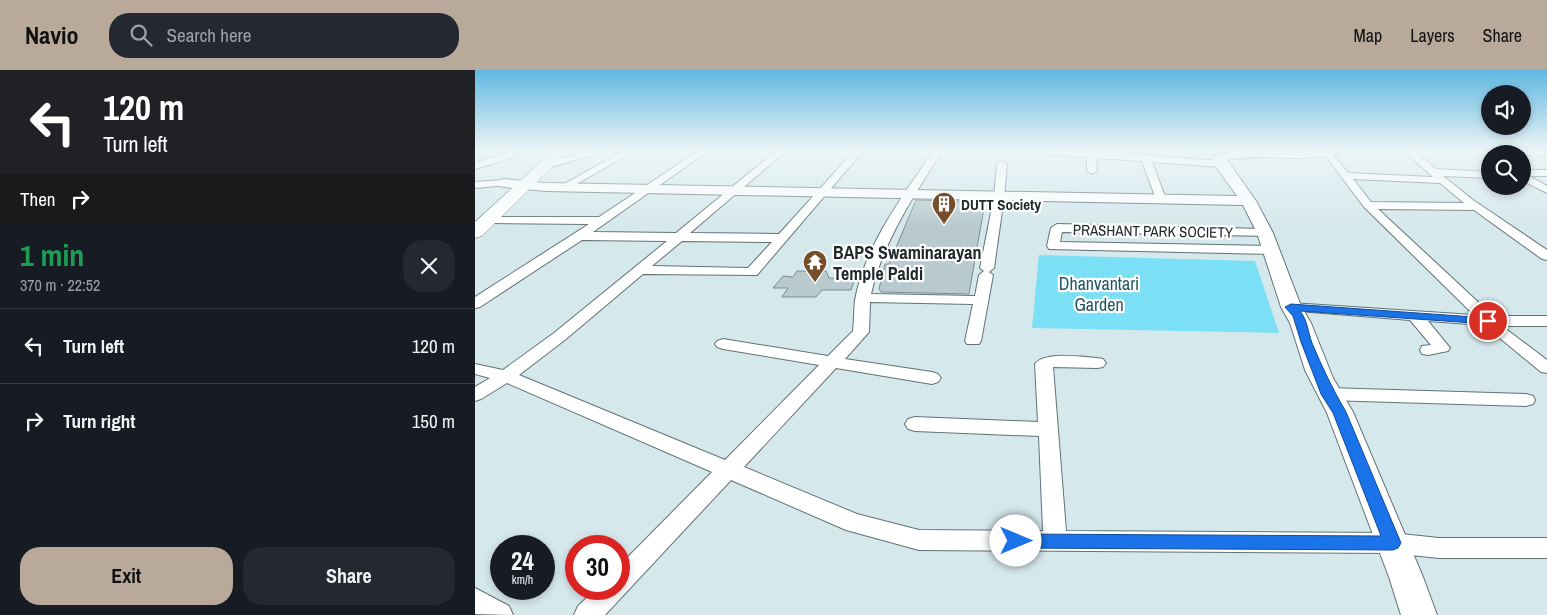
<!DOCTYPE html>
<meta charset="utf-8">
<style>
:root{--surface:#171b24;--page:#242831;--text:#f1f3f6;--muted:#9ea1a6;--line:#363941;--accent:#b9a99b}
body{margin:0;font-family:"Archivo Narrow",sans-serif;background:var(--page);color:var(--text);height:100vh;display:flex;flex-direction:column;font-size:19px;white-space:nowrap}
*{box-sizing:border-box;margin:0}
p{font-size:16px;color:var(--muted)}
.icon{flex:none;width:28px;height:28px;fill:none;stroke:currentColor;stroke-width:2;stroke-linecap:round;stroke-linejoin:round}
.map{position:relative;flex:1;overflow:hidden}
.details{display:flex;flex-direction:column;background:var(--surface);width:475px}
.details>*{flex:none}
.hud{background:#202124;color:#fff;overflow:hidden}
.buttons{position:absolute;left:1006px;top:15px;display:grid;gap:10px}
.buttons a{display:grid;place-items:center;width:50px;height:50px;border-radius:50%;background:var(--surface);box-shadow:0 2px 8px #0003;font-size:25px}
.speed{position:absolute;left:15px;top:465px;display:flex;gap:10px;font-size:25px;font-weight:700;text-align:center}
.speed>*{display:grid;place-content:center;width:65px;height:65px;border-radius:50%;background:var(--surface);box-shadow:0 2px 8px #0003;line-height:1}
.speed small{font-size:12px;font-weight:400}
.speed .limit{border:8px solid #d22;background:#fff;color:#111}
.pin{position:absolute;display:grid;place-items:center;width:42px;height:42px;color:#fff;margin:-21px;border:2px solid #fff;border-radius:50%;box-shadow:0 1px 5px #0007}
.me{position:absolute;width:55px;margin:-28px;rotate:90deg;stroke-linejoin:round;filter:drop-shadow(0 0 4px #0008)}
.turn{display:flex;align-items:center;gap:18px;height:105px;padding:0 20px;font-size:22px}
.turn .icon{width:65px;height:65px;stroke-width:2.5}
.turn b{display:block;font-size:35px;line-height:42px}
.then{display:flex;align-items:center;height:48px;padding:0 20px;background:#0003;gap:10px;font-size:19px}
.round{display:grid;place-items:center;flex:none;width:52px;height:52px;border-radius:20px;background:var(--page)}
.summary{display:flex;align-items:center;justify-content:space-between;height:85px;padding:0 20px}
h1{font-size:30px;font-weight:700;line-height:38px;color:#1e9e55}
.action{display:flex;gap:10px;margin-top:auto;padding:10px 20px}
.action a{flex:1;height:58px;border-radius:20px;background:var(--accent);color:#111;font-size:20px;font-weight:700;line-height:58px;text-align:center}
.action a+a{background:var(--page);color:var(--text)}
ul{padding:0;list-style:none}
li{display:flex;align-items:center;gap:15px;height:75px;padding:0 20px;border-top:1px solid var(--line)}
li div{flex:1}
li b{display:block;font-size:19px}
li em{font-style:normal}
header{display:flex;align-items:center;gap:30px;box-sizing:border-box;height:70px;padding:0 25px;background:var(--accent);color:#111}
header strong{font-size:24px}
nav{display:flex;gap:28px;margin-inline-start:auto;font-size:18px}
.search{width:350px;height:45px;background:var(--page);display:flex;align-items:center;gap:12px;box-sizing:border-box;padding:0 18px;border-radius:20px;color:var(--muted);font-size:19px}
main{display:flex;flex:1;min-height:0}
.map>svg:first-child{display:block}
.green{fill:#7be0f5}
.building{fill:#b8cace;stroke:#7c8d91}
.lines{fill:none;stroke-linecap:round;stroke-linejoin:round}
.street-casing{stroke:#617275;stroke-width:2}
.secondary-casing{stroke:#617275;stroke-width:2}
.primary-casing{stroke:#617275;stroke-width:1}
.street{fill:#fff;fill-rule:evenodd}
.secondary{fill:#fff;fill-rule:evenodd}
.primary{fill:#fff;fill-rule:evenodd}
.route{fill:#1a73e8;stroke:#114b97}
.labels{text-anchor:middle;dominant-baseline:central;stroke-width:4.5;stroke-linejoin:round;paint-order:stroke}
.far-poi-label{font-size:15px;font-weight:bold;fill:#212829;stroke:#fff;text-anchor:start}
.far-street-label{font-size:15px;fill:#212829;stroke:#fff}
.poi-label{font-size:18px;font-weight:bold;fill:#212829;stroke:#fff;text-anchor:start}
.park-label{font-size:18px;fill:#215762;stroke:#fff}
</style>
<header>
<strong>Navio</strong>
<div class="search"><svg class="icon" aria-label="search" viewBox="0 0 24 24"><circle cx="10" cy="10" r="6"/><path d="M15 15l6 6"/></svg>Search here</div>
<nav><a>Map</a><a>Layers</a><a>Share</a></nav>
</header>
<main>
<section class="details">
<div class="hud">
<div class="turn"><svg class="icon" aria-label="left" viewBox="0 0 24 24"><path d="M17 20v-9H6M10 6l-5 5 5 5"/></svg><div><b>120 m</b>Turn left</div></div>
<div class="then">Then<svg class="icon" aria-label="right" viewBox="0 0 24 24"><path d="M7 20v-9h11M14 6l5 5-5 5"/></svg></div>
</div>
<div class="summary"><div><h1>1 min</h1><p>370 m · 22:52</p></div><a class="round"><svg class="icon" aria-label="close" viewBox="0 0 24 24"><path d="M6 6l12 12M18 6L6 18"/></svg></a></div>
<ul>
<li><svg class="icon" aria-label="left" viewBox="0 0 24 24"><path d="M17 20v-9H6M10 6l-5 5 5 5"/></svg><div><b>Turn left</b></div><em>120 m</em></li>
<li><svg class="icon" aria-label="right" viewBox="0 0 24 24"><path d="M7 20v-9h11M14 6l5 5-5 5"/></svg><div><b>Turn right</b></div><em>150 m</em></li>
</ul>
<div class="action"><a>Exit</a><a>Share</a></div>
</section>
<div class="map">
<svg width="1072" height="545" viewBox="0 0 1072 545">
<rect width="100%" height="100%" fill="#d5e8ec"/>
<path class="green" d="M564,185L780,191L804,263L557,258Z"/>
<path class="building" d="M441,130L510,132L494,224L406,222L404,219L410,194H414Z
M322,201H351L354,208L380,209L376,220H347L341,227H307L313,218H298L308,206L318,207Z"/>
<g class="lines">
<defs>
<path id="street" d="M116,81H132L72,98L67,95L69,93Z
M148,81H159L93,119L89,120L84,117Z
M223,81H233L118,162L201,163L301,81H311L215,163L304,164L379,81H388L282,205L168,204L91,269L44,305L250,390L344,295L248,279L242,277L240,274L242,271L248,269L353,286L378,261C379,251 379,240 380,230C390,175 428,126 458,81H467C439,126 408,171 396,224L500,226L504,205L509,201L505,198L519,127L522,94L527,91L532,94L529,127L519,198L514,202L518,205L506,271L504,274H492L490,271L498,234L395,232L394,262L370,289L457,302L463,304L466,308L463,312L457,314L361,298L269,397L382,444L444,460L568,461L564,366L440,361L433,359L430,354L433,349L440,347L563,352L560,294C569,281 607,287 622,288L628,289L631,293L628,297L622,298L578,297L591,461L917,463L964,468H1072V488H964L917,483L444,480L371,460L256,410L130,545H99L103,536L121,519H144V496L237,402L32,313L6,329L0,331V317L15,308L0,304V294L28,300L79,263L192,171L107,170L5,237L0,238V227L114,154L13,153L7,150L13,147H124ZM207,171L297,172L273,198L177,196Z
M557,81H616L746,91L751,94L746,97L677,92L691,129L686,132L681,129L667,91L621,88L622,101L617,104L612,101V87L561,84Z
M847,81H855L873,103L958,107L929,81H939L961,99L1015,102V108L968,106L998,130L1072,180V190L1067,189L999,140L903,139L1018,246H1072V256H1027L1072,290V303L1066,302L1009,255L953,251L975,278L973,281L953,285L947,284L945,280L947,276L956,275L935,250L811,240L809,237L811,234L816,233L999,245L889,137ZM878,109L965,113L989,133L896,132Z
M1007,81H1072V86L1011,84Z
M37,82L40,83V87L0,99V93Z
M1048,100H1072V106H1054L1072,116V123L1048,111Z
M29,110L33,111V115L0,118V112Z
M582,154L790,159L796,163L794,166L587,162L585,172L796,176L802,180L796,184L574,179L572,176L576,158Z
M852,318L1051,324L1058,326L1060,330L1058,334L1051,336L852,330L846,328L843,324L846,320Z
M0,518L34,536L38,545L0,544Z"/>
<path id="secondary" d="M762,81H863L861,84C826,93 788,83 752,90L781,131L798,163L826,236L836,253L858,308L878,342L948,507L962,545H926L914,507L852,343L830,300L815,253L806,237L782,163L768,135L71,121L29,117L24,116L22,113L24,110L29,109L71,113L762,126L739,94V88L740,85Z"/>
<path id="primary" d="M78,81H93L7,166L0,168V152Z"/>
</defs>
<use href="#street" class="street-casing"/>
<use href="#secondary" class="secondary-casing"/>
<use href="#primary" class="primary-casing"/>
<use href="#street" class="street"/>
<use href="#secondary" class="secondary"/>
<use href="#primary" class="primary"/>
</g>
<linearGradient id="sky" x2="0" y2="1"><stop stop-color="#5fb8e1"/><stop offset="0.51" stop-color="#ecf5f6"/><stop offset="1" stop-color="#ecf5f6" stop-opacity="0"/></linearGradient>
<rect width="1072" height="158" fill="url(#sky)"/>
<path class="route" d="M816,234L1013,248L1019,251L1013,254L825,241C832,249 833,262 837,273C847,297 858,320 871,342L926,473L923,478L918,480L541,478L535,476L533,471L535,466L541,464L906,466L858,343L846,324L826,272L818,246L810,237Z"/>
<defs>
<symbol id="building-pin" viewBox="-11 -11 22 30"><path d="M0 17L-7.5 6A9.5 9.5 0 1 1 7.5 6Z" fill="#754f2b" stroke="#fff"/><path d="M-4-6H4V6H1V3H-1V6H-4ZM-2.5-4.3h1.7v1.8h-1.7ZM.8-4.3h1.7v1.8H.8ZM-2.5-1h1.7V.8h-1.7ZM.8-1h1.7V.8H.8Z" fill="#fff"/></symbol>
<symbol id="temple-pin" viewBox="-11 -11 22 30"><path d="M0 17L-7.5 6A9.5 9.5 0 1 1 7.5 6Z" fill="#754f2b" stroke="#fff"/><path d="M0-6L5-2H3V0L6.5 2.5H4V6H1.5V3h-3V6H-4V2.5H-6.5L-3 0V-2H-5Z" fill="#fff"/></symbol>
</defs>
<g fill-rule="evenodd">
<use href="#building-pin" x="455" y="120" width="28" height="38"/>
<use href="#temple-pin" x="326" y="178" width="28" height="38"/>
</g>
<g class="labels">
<g class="far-poi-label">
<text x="486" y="134">DUTT Society</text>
</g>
<g class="far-street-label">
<text transform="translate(678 161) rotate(1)">PRASHANT PARK SOCIETY</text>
</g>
<g class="poi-label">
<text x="358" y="182">BAPS Swaminarayan<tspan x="358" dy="21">Temple Paldi</tspan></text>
</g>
<g class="park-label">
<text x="624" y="213">Dhanvantari<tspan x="624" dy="21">Garden</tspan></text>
</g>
</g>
</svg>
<div class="buttons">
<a><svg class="icon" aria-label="sound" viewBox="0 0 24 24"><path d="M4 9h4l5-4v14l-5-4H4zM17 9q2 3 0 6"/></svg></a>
<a><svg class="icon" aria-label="search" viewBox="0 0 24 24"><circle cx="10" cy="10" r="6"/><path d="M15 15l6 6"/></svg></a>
</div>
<div class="speed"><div>24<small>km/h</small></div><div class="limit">30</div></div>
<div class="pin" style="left:1013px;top:251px;background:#d93025"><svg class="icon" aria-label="arrive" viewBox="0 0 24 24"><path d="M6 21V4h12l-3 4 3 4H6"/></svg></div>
<svg class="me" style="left:541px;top:471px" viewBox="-20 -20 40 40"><circle r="19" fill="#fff"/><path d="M0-13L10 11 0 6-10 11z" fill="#1a73e8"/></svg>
</div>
</main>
